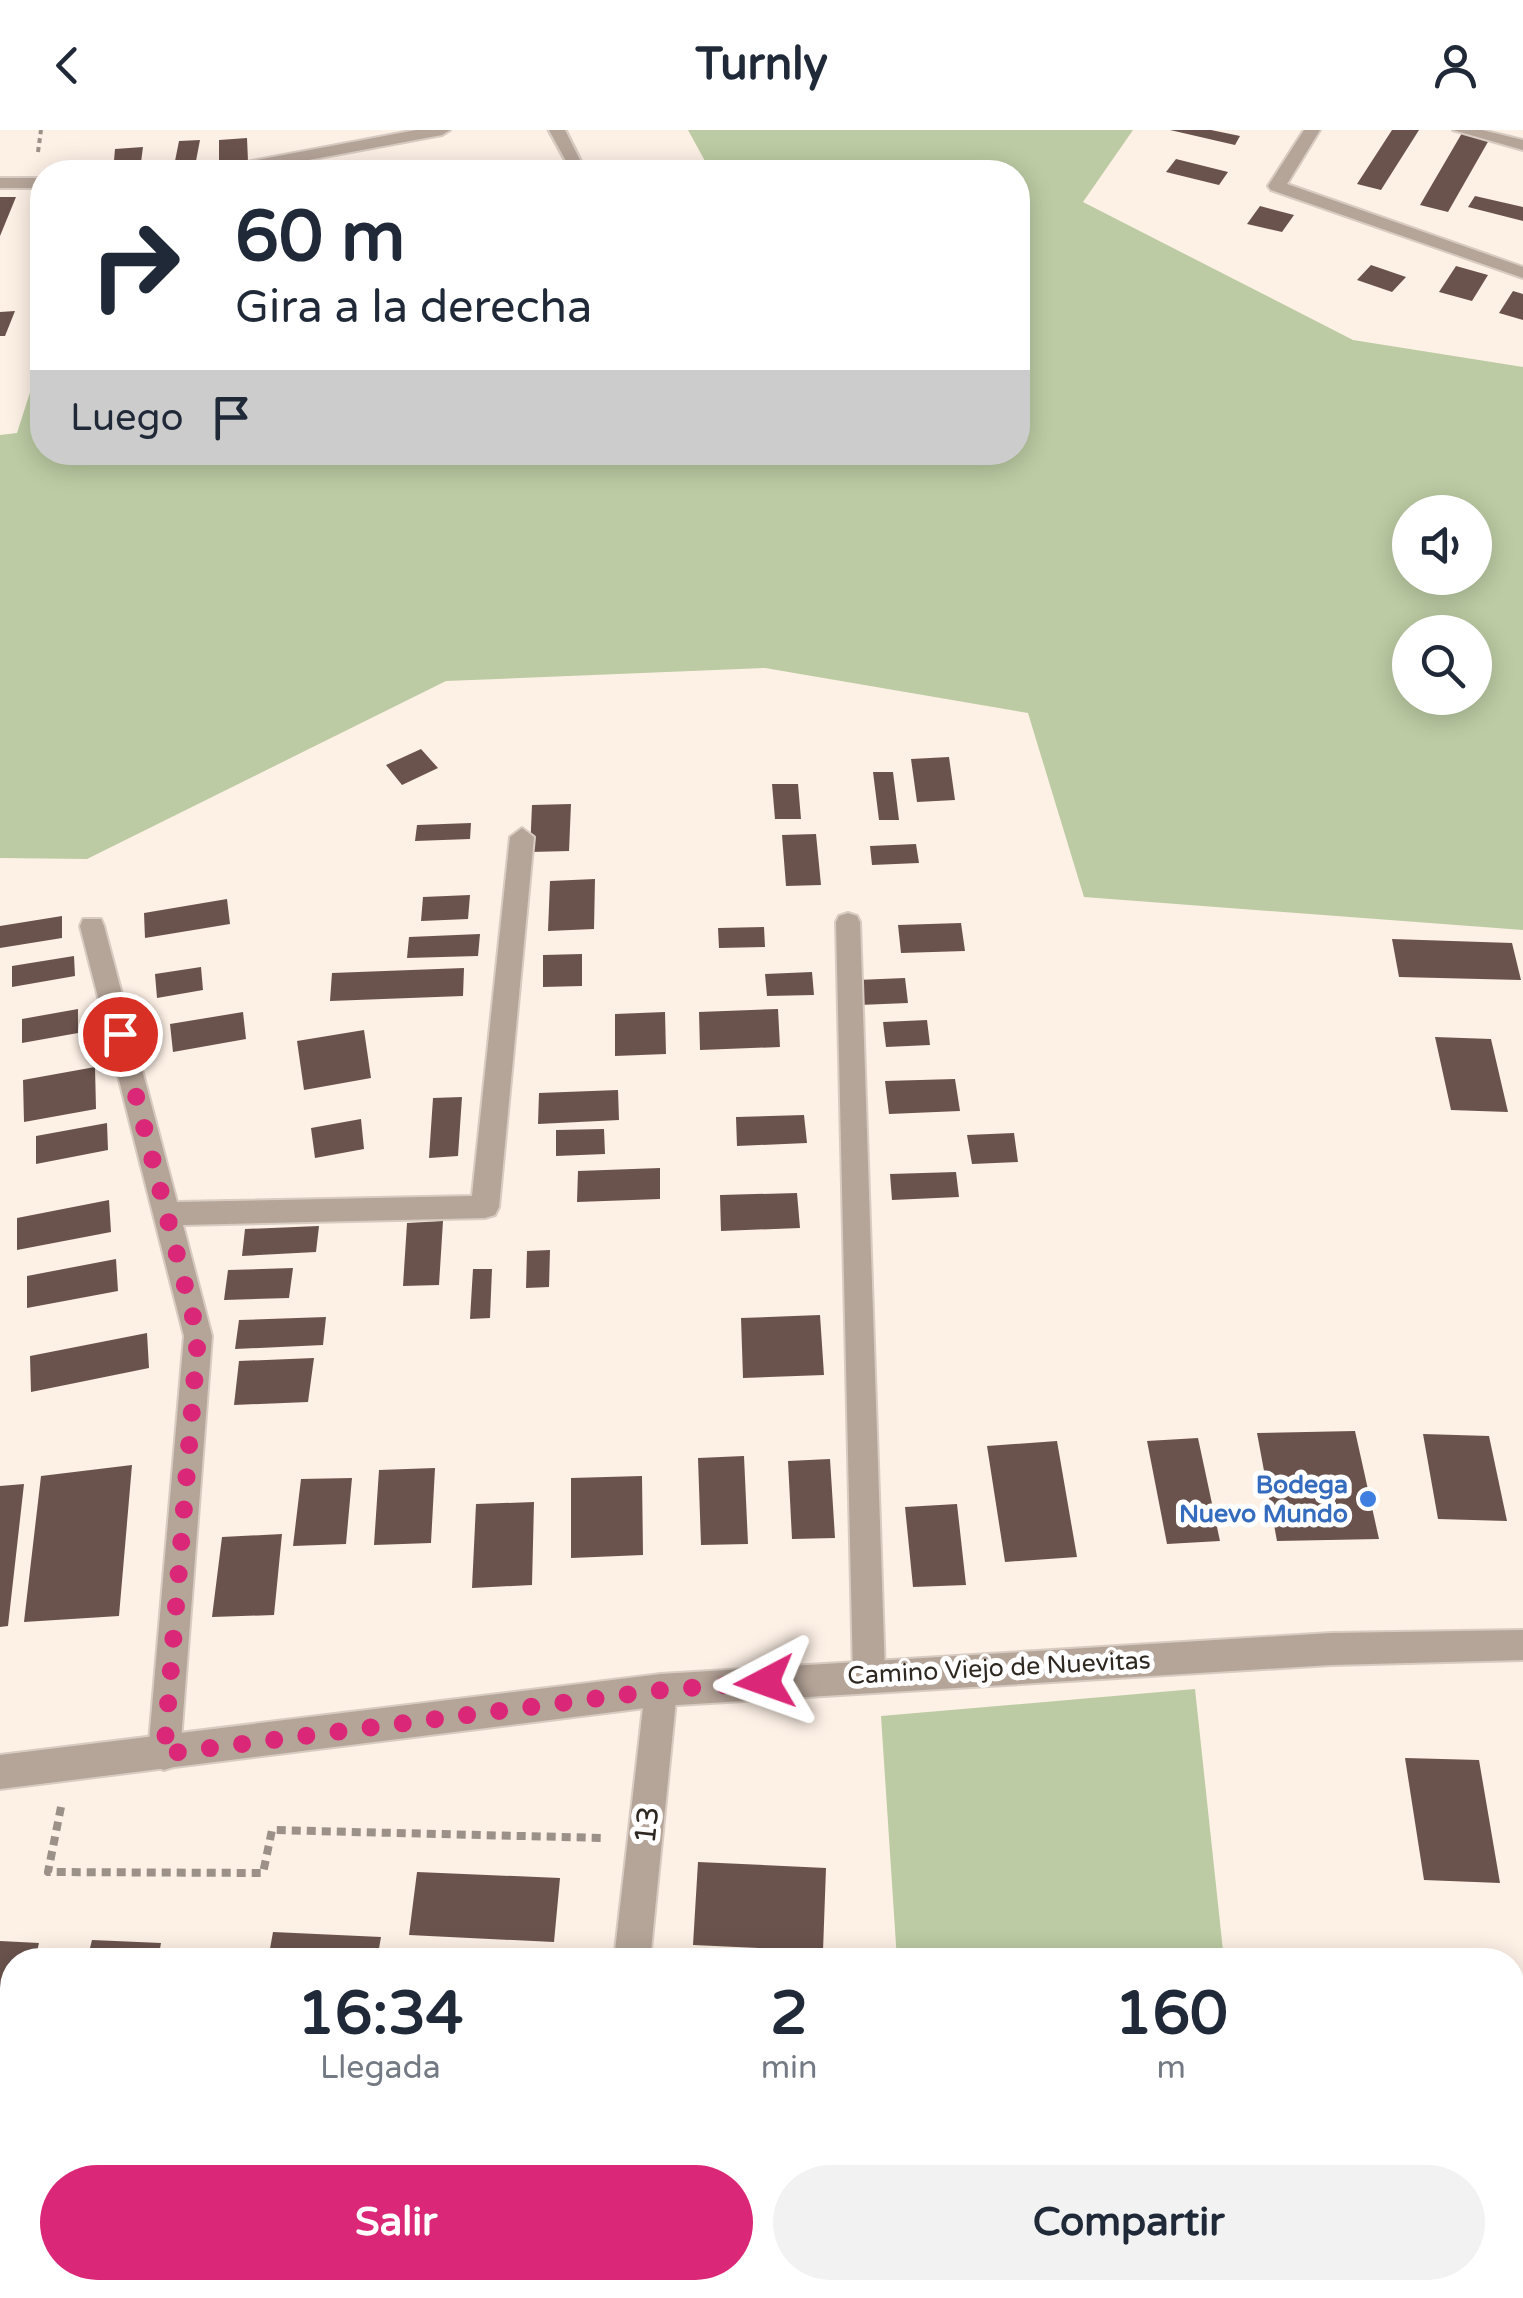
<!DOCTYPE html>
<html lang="es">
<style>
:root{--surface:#fff;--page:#f2f2f3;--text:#1f2937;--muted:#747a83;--accent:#db2777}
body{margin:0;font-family:"Varela Round",sans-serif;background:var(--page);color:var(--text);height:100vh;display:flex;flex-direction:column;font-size:38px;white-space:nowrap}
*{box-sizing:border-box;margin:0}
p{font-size:32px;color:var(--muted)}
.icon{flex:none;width:55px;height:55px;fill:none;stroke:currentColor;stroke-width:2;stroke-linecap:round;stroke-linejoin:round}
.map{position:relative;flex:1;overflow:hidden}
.drawer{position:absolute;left:0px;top:1818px;width:1525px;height:352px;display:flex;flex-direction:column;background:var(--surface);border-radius:40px 40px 0 0;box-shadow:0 5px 25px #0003}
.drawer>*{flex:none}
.top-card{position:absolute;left:30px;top:30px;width:1000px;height:305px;border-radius:40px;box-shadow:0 5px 25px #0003;background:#fff;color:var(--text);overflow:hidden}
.fabs{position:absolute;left:1392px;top:365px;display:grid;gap:20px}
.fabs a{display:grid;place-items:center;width:100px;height:100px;border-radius:50%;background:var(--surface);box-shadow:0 5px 25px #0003;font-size:50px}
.pin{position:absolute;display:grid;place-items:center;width:85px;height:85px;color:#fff;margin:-42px;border:5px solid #fff;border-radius:50%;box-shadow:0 2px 10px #0007}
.me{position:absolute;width:110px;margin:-55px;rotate:266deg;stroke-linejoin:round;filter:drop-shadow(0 0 8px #0008)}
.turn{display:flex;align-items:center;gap:35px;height:210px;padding:0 40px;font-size:45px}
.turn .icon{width:130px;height:130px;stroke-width:2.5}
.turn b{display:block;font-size:70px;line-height:85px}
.then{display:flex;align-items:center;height:95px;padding:0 40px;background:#0003;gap:20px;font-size:38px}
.eta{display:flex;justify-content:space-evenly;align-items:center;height:170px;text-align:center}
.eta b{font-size:60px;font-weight:700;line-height:70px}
.button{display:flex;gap:20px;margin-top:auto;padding:20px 40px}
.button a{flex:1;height:115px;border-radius:60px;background:var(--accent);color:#fff;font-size:40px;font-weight:700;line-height:115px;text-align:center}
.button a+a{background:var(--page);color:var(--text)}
header{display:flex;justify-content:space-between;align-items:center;height:130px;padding:0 40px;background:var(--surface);font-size:45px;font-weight:700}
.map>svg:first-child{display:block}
.green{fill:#bccba3;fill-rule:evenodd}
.building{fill:#6b534d}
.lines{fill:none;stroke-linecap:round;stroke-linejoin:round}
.service-casing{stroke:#d8ccc2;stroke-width:5}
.minor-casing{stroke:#d8ccc2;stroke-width:4}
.tertiary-casing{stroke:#d8ccc2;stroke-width:4}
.path-far1{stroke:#9b9188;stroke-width:4;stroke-dasharray:5 4;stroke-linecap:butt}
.path{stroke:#9b9188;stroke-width:8;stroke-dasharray:9 6;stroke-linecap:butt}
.service{fill:#b5a498;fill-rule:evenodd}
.minor{fill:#b5a498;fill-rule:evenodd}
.tertiary{fill:#b5a498;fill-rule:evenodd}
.route{stroke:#db2777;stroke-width:18;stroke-dasharray:0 32.4}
.shop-dot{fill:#3f7fe0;stroke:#fff;stroke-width:4}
.labels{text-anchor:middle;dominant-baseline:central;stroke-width:10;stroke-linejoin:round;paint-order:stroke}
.shop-label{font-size:25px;font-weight:bold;fill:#366cbe;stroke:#fff;text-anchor:end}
.street-label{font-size:25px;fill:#2f2821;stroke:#fff}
.near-street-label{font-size:30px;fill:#2f2821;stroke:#fff}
</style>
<header><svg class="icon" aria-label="back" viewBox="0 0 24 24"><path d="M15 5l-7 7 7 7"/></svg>Turnly<svg class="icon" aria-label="person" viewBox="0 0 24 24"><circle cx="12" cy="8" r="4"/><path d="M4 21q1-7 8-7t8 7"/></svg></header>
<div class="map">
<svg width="1523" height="2168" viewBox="0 0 1523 2168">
<rect width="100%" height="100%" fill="#fdf0e5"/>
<path class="green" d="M688,0H1133L1083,72L1353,210L1523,237V800L1084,767L1028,583L765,538L446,551L87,729L0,728V305L17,303L42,225V322H1018V42H711ZM1410,382H1475V448H1410ZM1410,502H1475V568H1410Z
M1195,1559L1224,1830H897L881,1586Z"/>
<path class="building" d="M1170,0H1211L1240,6L1235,15Z
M1392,0H1419L1381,60L1357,54Z
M1462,3L1489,10L1448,82L1420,75Z
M247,8L248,31L219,33V10Z
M200,10L195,36H174L179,11Z
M143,17L140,40L113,42L115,19Z
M1176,29L1228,42L1219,55L1166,42Z
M1475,66L1523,77V91L1468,77Z
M0,67H16L0,106Z
M1260,76L1294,85L1282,102L1247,94Z
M1371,135L1406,147L1392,162L1357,150Z
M1456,136L1488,145L1472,171L1439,162Z
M1513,161L1523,164V190L1499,183Z
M15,181L5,206H0V182Z
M421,619L438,638L402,655L386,635Z
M949,627L955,670L917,672L911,629Z
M873,642H893L899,690H879Z
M772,654H798L801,689H775Z
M571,674L569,721L530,722L532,675Z
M471,693L470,709L415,711L417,695Z
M816,704L821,755L786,756L782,705Z
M916,714L919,733L872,735L870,716Z
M595,749L594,799L548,801L550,751Z
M470,765L468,789L421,791L423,767Z
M227,769L230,794L145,808L144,783Z
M62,786V808L0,818V796Z
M961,793L965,821L901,823L898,795Z
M764,797L765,817L719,818L718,798Z
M480,804L478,826L407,828L409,807Z
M1392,809L1512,813L1521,850L1399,847Z
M582,824V856L543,857V825Z
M74,826L75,846L12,857V836Z
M201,837L203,860L157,868L155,844Z
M464,838L463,866L330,871L332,843Z
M812,842L814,865L767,866L765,844Z
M905,848L908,873L859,875L857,850Z
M78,879V903L22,913V889Z
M778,879L780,917L700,920L699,882Z
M243,882L246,909L173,922L170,894Z
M665,882L666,924L615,926V884Z
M927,890L930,915L886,917L883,892Z
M364,900L371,948L304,960L297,911Z
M1435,907L1491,909L1508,982L1451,980Z
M95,937L96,979L24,992L23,950Z
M955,949L960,981L889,984L885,951Z
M618,960L619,990L538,994L539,963Z
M462,967L458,1026L429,1028L433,968Z
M804,985L807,1013L737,1016L736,987Z
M361,989L364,1019L315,1028L311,998Z
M107,993L108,1020L36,1034V1006Z
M604,999L605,1024L556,1026V1000Z
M1014,1003L1018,1032L972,1034L967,1005Z
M660,1038V1069L577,1072L578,1041Z
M956,1042L959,1067L892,1070L890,1044Z
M797,1063L800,1098L721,1101L720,1065Z
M109,1070L111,1102L17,1120V1088Z
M443,1091L439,1155L403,1156L407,1093Z
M319,1096L316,1122L242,1126L245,1099Z
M550,1120L549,1157L526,1158L527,1121Z
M116,1129L118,1161L27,1178V1146Z
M293,1138L289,1168L224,1170L228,1140Z
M473,1139H492L490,1188L470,1189Z
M820,1185L824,1245L743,1248L741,1188Z
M326,1187L323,1215L235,1219L239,1190Z
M147,1203L149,1238L31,1262L30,1226Z
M314,1228L308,1272L234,1275L239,1231Z
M1355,1301L1379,1409L1277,1411L1257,1303Z
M1423,1304L1489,1306L1507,1391L1438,1389Z
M1198,1308L1220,1411L1167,1414L1147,1311Z
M1057,1311L1077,1427L1005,1432L987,1316Z
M744,1326L748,1414L701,1415L698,1328Z
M830,1329L835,1408L792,1409L788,1331Z
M132,1335L119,1486L24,1492L41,1346Z
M435,1338L431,1413L374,1415L379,1340Z
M642,1346L643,1425L571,1428V1348Z
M352,1348L346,1414L293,1416L301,1349Z
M24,1354L8,1496L0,1497V1356Z
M534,1372L532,1455L472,1458L476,1374Z
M957,1374L966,1455L913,1457L905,1377Z
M282,1404L274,1485L212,1487L222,1407Z
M1405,1628L1479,1630L1500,1753L1424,1750Z
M698,1732L826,1738L823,1821L693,1815Z
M417,1742L560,1748L554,1812L409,1805Z
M273,1802L381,1807L377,1830H268Z
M92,1810L161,1813L158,1830H87Z
M0,1811L39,1813L35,1830H12V1921L7,1943H0Z
M0,2112L12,2113V2158H50L48,2168H0Z
M79,2158H148L146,2168H77Z
M205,2158H288L287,2168H203Z
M368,2158H521L520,2168H366Z
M662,2158H825V2168H662Z
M896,2158H983L984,2168H896Z
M1141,2158H1221L1222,2168H1142Z"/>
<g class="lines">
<defs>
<path id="service" d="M549,0H565L586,42H572Z"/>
<path id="minor" d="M416,0H450L442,5L244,42H212L220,37Z
M1304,0H1320L1287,54L1523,137V148L1271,60L1268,56Z
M1453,0H1482L1523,10V20Z
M0,48H42V58H0Z
M522,698L534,707L499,1077L495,1085L485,1088L183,1095L212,1206L180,1624L176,1636L164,1640L152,1636L148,1624L184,1206L80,796L83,789H101L104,796L177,1072L472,1066L510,707Z
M848,783L857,786L860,792L885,1545L880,1556L869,1561L858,1556L853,1545L836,792L839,786Z
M661,1544L672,1549L677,1560L650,1830H614L645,1560L650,1549Z
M576,2158H614L613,2168H575Z"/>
<path id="tertiary" d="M1523,1500V1530L1331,1535L661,1576L0,1659V1625L661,1544L1331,1503Z"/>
</defs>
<use href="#service" class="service-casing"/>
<use href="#minor" class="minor-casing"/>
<use href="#tertiary" class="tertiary-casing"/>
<path class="path-far1" d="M38,22L41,0"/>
<path class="path" d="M61,1677L48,1742L263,1743L272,1700L604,1708"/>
<use href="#service" class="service"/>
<use href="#minor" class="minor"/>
<use href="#tertiary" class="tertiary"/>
</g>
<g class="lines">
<path class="route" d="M120,904L198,1206L164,1624L662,1560L765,1552"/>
</g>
<circle class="shop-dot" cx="1368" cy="1369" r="10"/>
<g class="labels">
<g class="shop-label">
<text x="1348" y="1355">Bodega<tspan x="1348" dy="29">Nuevo Mundo</tspan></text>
</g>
<g class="street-label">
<text transform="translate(999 1538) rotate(-3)">Camino Viejo de Nuevitas</text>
</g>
<g class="near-street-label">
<text transform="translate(647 1695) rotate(-84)">13</text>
</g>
</g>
</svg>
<div class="fabs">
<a><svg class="icon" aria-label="sound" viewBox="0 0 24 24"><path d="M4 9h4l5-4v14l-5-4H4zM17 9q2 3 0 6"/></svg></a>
<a><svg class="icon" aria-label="search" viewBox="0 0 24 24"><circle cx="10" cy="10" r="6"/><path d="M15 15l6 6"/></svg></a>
</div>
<div class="pin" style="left:120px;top:904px;background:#d93025"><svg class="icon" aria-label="arrive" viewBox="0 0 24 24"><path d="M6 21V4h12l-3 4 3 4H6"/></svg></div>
<svg class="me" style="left:765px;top:1552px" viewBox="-20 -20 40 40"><path d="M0-17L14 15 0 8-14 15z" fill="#db2777" stroke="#fff" stroke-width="4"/></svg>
<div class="top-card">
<div class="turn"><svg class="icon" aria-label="right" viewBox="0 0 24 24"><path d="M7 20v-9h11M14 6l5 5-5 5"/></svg><div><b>60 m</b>Gira a la derecha</div></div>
<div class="then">Luego<svg class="icon" aria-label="arrive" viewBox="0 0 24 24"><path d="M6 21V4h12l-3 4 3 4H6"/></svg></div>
</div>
<section class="drawer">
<div class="eta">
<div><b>16:34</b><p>Llegada</p></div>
<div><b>2</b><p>min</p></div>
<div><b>160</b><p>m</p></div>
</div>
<div class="button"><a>Salir</a><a>Compartir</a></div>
</section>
</div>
